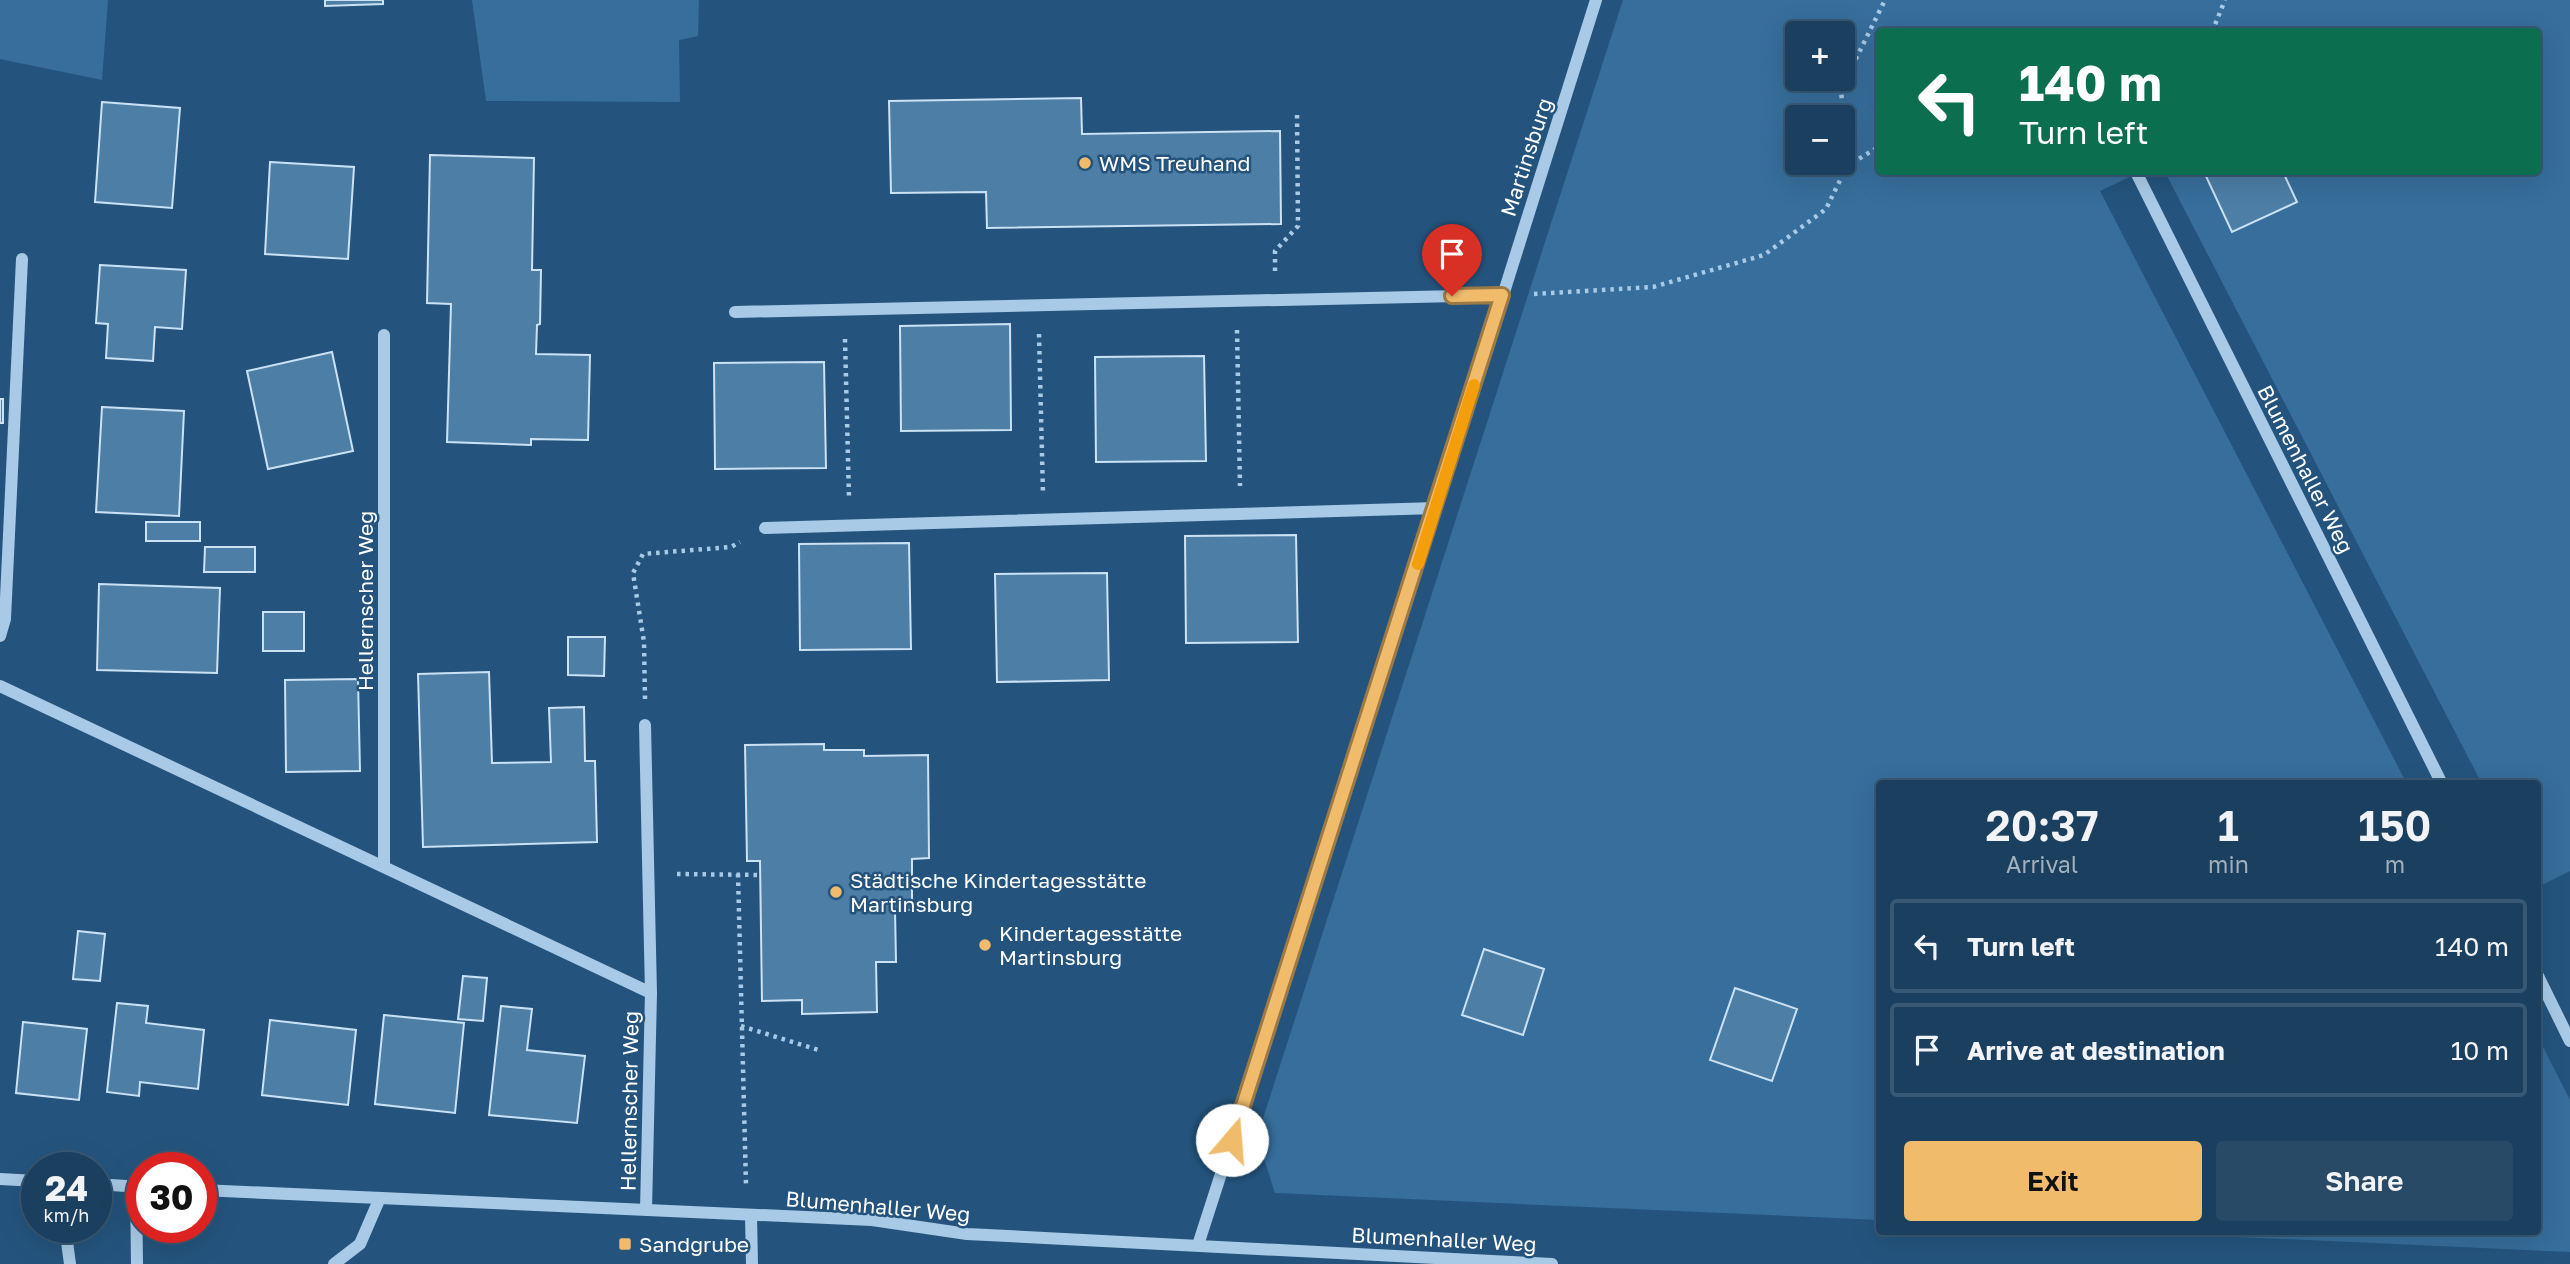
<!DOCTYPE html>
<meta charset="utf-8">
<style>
:root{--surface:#1b3f5e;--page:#284a67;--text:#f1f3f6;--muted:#a0afbc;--line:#395873;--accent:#f0bc6c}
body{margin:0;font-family:"Golos Text",sans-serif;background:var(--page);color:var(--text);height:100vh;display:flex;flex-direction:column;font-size:26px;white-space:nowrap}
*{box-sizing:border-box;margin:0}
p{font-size:23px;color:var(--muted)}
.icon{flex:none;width:38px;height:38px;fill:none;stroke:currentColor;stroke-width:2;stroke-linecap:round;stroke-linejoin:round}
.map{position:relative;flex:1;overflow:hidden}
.panel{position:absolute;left:1876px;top:780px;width:665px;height:455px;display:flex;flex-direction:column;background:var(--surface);border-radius:7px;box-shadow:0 7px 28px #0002,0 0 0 2px var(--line)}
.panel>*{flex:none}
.guide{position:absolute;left:1876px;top:28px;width:665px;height:147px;border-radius:7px;box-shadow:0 7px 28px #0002,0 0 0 2px var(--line);background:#0b6e4f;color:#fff;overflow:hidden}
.tools{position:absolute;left:1785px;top:21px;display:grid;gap:14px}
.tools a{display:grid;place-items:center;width:70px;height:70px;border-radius:7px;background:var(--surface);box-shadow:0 7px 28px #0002,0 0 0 2px var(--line);font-size:35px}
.speed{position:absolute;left:21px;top:1152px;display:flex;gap:14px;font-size:35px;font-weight:700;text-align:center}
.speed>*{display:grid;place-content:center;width:91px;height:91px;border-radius:50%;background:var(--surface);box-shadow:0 7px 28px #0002,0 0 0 2px var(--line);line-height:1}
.speed small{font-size:18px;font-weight:400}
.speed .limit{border:10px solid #d22;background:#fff;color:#111}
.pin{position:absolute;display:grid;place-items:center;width:60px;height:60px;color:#fff;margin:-72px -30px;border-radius:50% 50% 50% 0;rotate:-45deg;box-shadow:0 0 7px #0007}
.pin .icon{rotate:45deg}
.me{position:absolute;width:77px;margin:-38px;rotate:18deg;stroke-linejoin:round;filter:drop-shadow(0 0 5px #0008)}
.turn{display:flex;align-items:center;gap:24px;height:147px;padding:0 28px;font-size:32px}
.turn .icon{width:91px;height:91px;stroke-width:2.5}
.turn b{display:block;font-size:49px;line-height:60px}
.eta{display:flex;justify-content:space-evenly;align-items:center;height:119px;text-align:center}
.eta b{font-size:42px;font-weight:600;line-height:49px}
.primary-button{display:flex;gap:14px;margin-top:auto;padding:14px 28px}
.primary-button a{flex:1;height:80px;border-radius:7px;background:var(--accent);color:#111;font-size:28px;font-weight:600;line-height:80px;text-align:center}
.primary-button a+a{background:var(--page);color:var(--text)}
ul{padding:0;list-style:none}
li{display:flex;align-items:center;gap:21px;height:94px;margin:0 14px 10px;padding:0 14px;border:4px solid var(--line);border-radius:7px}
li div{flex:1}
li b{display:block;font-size:26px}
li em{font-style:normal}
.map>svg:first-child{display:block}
.green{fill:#376e9b;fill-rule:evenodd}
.building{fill:#4c7ea6;stroke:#cbe2f5;stroke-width:2}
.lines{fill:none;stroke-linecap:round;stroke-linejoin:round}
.path{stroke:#a8cae6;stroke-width:4.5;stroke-dasharray:3.5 5;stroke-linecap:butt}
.minor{stroke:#a8cae6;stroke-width:12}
.route-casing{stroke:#9c7a46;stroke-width:18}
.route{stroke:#f0bc6c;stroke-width:12}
.slow{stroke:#f59e0b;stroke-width:12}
.poi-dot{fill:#f0bc6c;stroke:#24547d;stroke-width:2.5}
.labels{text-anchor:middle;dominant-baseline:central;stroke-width:5;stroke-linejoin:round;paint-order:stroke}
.street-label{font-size:21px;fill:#fff;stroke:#24547d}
.poi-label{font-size:21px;fill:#fff;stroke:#24547d;text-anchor:start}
</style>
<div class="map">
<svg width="2570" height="1264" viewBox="0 0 2570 1264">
<rect width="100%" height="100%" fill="#24547d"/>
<path class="green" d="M0,0H108L102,80L0,59Z
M472,0H699L698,36L679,40L680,102L486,101Z
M1623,0H2570V871L2538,887V784H2482L2165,172H2538V32H1880V172H2140L2100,191L2407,784H1880L1879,1220L1275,1193L1257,1137ZM1797,33H1843V79H1797ZM1797,117H1843V163H1797Z
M2538,1037L2570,1100V1252L2129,1232H2538Z"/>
<path class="building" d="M325,0H383V4L325,6Z
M1081,98L1082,134L1280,131L1281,224L987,228L986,192L891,193L889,101Z
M102,102L180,108L172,208L95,202Z
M430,155L534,158L532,270H541L540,324L537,325L536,354L590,355L588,440L531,439V445L447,442L451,304L427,303Z
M270,162L354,167L348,259L265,254Z
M2204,172H2283L2297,202L2232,232Z
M100,265L186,270L182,329L155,327L153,361L106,358L108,324L96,323Z
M1010,324L1011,430L901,431L900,326Z
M332,352L353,451L268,469L247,371Z
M1204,356L1206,461L1096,462L1095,357Z
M824,362L826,468L715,469L714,363Z
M0,399H3V423H0Z
M102,407L184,411L179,516L96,512Z
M146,522H200V541H146Z
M1296,535L1298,642L1186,643L1185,536Z
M909,543L911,649L800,650L799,544Z
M205,547H255V572H204Z
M1107,573L1109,680L997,682L995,574Z
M99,584L220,588L217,673L97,670Z
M263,612H304V651H263Z
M568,637H605L604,676L568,675Z
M489,672L492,763L551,762L549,708L584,707L585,761H595L597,842L423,847L418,674Z
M358,679L360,771L286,772L285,680Z
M824,744V750H864V756L928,755L929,858L912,859V910H895L896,962H876L877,1012L802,1014V1000L762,1001L760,861H747L745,745Z
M78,931L105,934L100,981L73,979Z
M1484,949L1544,969L1523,1035L1462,1015Z
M463,976L487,978L483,1021L458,1019Z
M1735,988L1797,1009L1772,1081L1710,1060Z
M117,1003L148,1006L146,1023L204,1030L198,1089L140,1082L139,1096L107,1092Z
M501,1006L532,1009L527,1050L585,1056L577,1123L489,1115Z
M384,1015L464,1023L455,1113L375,1104Z
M270,1020L356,1030L348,1105L262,1095Z
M23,1022L87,1029L79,1100L16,1093Z"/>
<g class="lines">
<path class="path" d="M2212,32L2225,0
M1847,166L1841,89L1885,0
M1275,271V251L1298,226L1297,113
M1534,294L1653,287L1764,255L1826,209L1847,166L1880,146
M1237,330L1240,486
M1039,334L1043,494
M845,339L849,498
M645,699L644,642L633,573L643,554L731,547L740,542
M677,874L760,875
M738,874L746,1185
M741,1026L822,1051"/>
<path class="minor" d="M2136,172L2442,784
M735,312L1502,295
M384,335V867
M765,528L1436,508
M0,636L5,619L22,259
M0,686L651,993
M645,725L651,993L646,1210
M2538,976L2570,1041
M0,1179L37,1181
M96,1184L141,1187
M136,1186L137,1264
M201,1190L872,1220L967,1234L1552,1264
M751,1215L752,1264
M65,1227L70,1264
M1198,1245L1436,508L1596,0
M334,1264L360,1244L379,1200"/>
</g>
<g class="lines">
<defs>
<path id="route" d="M1232,1140L1502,295L1452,296"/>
</defs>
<use href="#route" class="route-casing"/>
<use href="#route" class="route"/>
<path class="slow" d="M1418,564L1474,385"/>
</g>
<g class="poi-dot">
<circle cx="1085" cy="163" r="7"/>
<circle cx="836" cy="892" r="7"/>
<circle cx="985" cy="945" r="7"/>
<rect x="618" y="1237" width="14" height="14" rx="3.5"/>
</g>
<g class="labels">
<g class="street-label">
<text transform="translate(1526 157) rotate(-72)">Martinsburg</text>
<text transform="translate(2306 469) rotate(63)">Blumenhaller Weg</text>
<text transform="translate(365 601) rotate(-90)">Hellernscher Weg</text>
<text transform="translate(629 1101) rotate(-89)">Hellernscher Weg</text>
<text transform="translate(878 1206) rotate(5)">Blumenhaller Weg</text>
<text transform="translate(1444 1239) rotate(3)">Blumenhaller Weg</text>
</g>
<g class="poi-label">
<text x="1099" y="163">WMS Treuhand</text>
<text x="850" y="880">Städtische Kindertagesstätte<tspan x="850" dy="24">Martinsburg</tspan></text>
<text x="999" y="933">Kindertagesstätte<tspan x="999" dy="24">Martinsburg</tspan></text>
<text x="639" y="1244">Sandgrube</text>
</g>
</g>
</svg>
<div class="tools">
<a>+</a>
<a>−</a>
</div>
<div class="speed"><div>24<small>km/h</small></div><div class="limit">30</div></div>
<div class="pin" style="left:1452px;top:296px;background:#d93025"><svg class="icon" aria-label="arrive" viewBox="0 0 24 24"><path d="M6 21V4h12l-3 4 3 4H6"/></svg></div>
<svg class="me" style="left:1232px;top:1140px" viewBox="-20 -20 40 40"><circle r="19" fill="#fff"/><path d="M0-13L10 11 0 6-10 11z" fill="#f0bc6c"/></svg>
<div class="guide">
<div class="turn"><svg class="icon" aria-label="left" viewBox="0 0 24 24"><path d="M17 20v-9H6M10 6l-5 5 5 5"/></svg><div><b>140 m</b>Turn left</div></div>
</div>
<section class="panel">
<div class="eta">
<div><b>20:37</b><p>Arrival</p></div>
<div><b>1</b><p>min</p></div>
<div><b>150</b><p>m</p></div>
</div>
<ul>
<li><svg class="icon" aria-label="left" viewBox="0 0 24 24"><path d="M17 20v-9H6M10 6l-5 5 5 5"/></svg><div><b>Turn left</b></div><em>140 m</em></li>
<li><svg class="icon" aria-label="arrive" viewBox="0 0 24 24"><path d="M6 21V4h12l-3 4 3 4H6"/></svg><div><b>Arrive at destination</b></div><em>10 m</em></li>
</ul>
<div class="primary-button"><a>Exit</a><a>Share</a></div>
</section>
</div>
